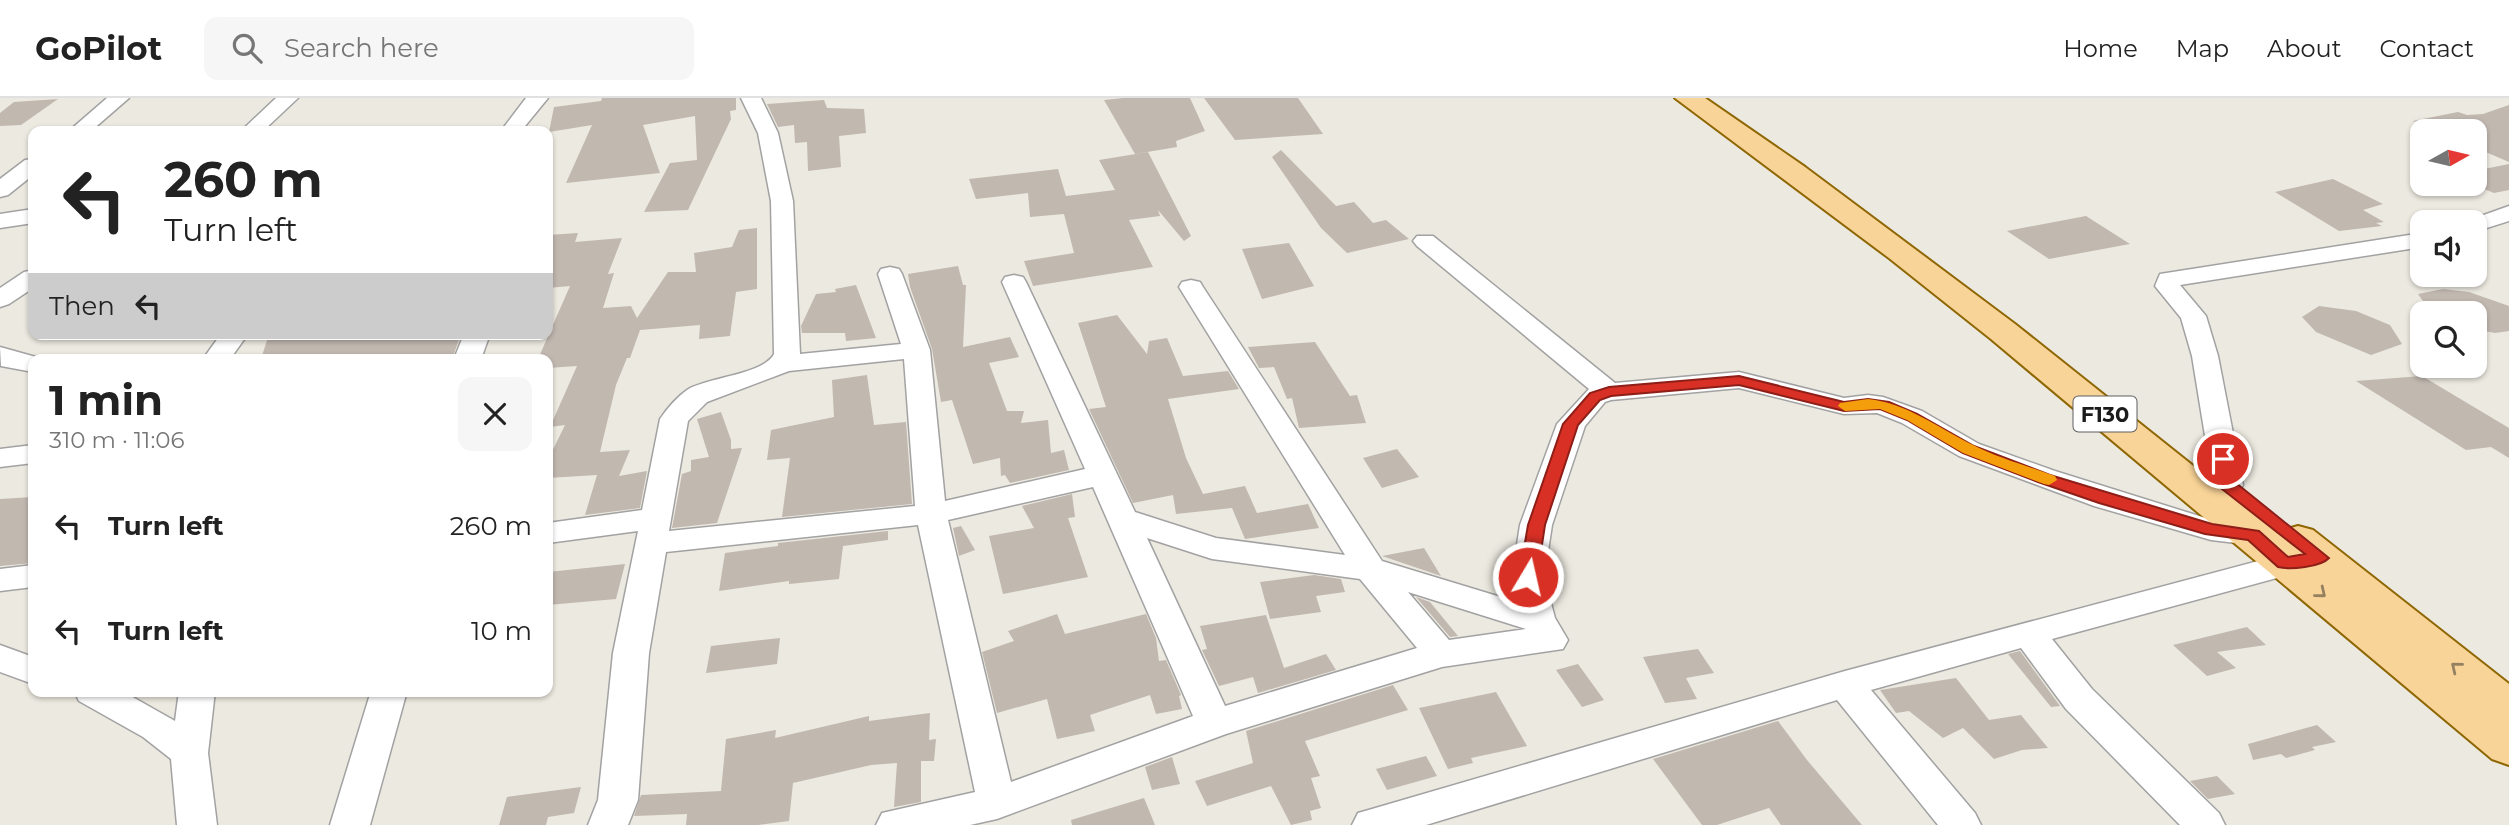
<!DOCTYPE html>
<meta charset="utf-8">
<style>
:root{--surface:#fff;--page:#f6f6f6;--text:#222;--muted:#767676;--line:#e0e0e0}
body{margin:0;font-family:Montserrat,sans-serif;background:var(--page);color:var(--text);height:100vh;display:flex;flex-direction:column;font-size:26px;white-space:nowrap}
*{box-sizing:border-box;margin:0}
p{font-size:23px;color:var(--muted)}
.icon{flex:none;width:38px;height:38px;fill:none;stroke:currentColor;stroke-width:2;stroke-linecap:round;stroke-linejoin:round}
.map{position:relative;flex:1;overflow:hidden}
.side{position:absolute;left:28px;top:256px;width:525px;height:343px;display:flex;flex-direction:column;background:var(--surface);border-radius:14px;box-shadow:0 2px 5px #0004}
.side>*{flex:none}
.guide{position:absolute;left:28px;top:28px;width:525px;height:214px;border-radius:14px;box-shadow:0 2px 5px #0004;background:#fff;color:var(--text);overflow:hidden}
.needle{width:46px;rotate:82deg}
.controls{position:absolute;left:2410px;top:21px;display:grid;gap:14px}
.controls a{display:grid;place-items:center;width:77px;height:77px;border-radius:14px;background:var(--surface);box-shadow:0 2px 5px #0004;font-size:35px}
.pin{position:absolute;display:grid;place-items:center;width:60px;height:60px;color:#fff;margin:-30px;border:4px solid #fff;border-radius:50%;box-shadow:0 2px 7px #0007}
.me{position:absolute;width:77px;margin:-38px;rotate:9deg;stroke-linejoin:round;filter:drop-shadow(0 0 5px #0008)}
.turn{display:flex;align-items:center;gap:24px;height:147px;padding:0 21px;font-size:32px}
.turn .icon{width:91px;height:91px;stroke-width:2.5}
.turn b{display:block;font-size:49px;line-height:60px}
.then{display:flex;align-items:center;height:66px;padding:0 21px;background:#0003;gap:14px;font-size:26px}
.round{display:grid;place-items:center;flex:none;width:74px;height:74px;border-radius:14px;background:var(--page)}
.head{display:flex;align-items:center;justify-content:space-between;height:119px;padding:0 21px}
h1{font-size:42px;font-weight:700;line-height:52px}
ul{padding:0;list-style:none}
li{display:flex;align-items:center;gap:21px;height:105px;padding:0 21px}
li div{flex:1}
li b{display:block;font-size:26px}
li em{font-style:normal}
header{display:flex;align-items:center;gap:42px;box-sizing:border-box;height:98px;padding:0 35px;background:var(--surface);border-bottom:2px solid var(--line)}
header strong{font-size:33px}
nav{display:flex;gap:38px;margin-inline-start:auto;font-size:24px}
.search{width:490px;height:63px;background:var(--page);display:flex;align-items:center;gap:18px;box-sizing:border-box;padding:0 24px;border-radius:14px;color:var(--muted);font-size:26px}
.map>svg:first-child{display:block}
.building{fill:#c1b8b0}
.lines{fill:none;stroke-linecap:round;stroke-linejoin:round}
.minor-casing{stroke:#a2a2a2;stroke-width:3}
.primary-casing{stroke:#8e6703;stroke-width:4}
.minor{fill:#fff;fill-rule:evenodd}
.primary{fill:#f9d498;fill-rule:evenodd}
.oneway{stroke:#958160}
.route{fill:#d93025;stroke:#8d1f18;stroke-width:2}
.slow{fill:#f59e0b}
.labels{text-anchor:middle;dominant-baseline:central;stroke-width:5;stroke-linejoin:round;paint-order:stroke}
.shield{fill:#fff;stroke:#5f5f5f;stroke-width:2}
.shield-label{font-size:21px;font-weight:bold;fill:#1b1b1b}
</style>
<header>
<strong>GoPilot</strong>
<div class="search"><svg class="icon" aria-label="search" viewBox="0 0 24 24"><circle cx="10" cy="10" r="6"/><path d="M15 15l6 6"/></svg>Search here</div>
<nav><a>Home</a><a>Map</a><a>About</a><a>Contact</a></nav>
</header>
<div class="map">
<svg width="2509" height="727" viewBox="0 0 2509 727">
<rect width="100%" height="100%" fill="#ece9e0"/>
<path class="building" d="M602,0H736V12L730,13L731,21L688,112L644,114L670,65L697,62L695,18L643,27L660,75L566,85L592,27L549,34L554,9L601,3Z
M1123,0H1190L1205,33L1176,43L1177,49L1135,56L1104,2Z
M1204,0H1298L1323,36L1235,42Z
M58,1L21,27L0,28V15L14,4Z
M824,2L827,10L864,11L866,35L839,38L841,69L808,73L807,44L795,45L794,27L778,29L767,6Z
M2509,7V64L2474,49V33H2436L2413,23L2458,14L2467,17L2483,16Z
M1281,52L1336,108L1354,104L1373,125L1386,122L1409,141L1347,155L1321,130L1272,59Z
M1148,54L1191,138L1184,143L1158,112L1160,118L1129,122L1153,169L1033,188L1024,163L1074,155L1064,116L1030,119L1028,95L976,101L969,81L1058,71L1066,98L1115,92L1099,62Z
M2509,66V92L2494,95L2472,86L2474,73Z
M2333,81L2383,106L2363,112L2384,124L2376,125L2382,128L2339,133L2275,94Z
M2086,118L2130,146L2049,161L2007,133Z
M757,130V191L736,194L730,238L699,241L700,227L640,232L630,260H627L616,287L600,354L630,352L619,378L647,373L640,410L585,417L597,377L548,380V362L565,327L550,329L577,268L548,270V261H538L570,188L548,190V137L578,135L575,144L622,140L608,176L614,175L603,210L631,208L637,220L668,174H696L694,155L732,149L739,132Z
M1289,145L1314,188L1262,201L1242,151Z
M958,168L963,187H966L963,249L1010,239L1019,259L989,265L1007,313H1024L1021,325L1048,322L1051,355L1064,352L1069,372L1010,385L1005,377L1001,378L1000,360L973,366L952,302L941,304L932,251L910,189L908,176Z
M856,187L876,240L846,243L845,235H802L801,228L816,196L836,194L835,191Z
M2443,191L2469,194L2509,208V233L2495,235L2474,231V215L2430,213L2418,196Z
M2319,208L2356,213L2390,227L2402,246L2371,257L2316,234L2302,219Z
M1117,217L1147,256L1149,243L1167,240L1183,278L1228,273L1239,291L1168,301L1186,360L1203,396L1245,388L1257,415L1308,406L1319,430L1245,441L1232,410L1176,416L1173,397L1133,405L1089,311L1106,309L1078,225Z
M269,236H461L452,261H261Z
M1315,244L1350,298L1357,297L1366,325L1299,330L1292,300L1287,301L1274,269L1259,270L1248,249Z
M867,277L874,327L906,324L912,406L782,419L790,360L767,362L771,332L834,319L832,282Z
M2422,278L2509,330V360L2491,349L2466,352L2356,283Z
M721,314L731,342V351L742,350L717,425L672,430L682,376L691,373V362L709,359L697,321Z
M1397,351L1419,379L1382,390L1363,360Z
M1072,396L1075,419L1068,420L1088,479L1003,496L989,438L1034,430L1022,408Z
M33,399V465L0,468V401Z
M961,428L975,452L959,458L953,430Z
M888,433V442L843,448L839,481L789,486V483L719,493L725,455L778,448V445Z
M1424,450L1441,478L1382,458Z
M625,466L616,501L548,507V474Z
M1314,477L1341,481L1345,494L1316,498L1321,514L1270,521L1260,484Z
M1416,499L1430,504L1458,538L1450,539Z
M1057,516L1065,536L1146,516L1156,540L1159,563L1166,562L1181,597L1179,598L1182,611L1156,616L1150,597L1090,617L1095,633L1057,641L1047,601L997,615L982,554L1014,543L1008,533Z
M1266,517L1284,570L1326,556L1336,572L1258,595L1253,579L1219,588L1202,552L1207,551L1200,528Z
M2247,529L2266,547L2217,554L2236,570L2207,578L2173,547Z
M780,540L777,566L706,575L711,548Z
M1698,551L1714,575L1686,580L1697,601L1665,605L1643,559Z
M2020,553L2060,608L2051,609L2008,556Z
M1578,566L1604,602L1582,609L1556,572Z
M1956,580L1989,622L2021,617L2048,650L2022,652L1994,661L1963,630L1943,640L1909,613L1896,615L1880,592Z
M1393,587L1408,612L1305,643L1320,678L1311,680L1321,710L1310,713L1312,722L1291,727L1271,688L1207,708L1195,683L1253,665L1246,633Z
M1496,594L1527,648L1471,660L1473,665L1448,671L1419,610Z
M930,615L929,642L936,641L934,663H921V704L894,709L897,665L871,667L793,685L789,723L758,727H686L687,716L634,718L641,697L721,693L726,641L776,632L775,640L869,618V623Z
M1778,623L1807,662L1862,727H1781L1769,710L1717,727H1702L1653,661Z
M2317,627L2336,644L2312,649L2315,652L2286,660L2281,656L2253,662L2248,646Z
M1426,658L1437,678L1387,692L1376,671Z
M1172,659L1180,686L1152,692L1145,669Z
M2217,678L2235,696L2208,701L2190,683Z
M581,689L574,715L548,719L546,727H499L507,699Z
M1144,700L1155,727H1072L1071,722Z"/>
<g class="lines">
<defs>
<path id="minor" d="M107,0H129L91,33H69Z
M276,0H298L263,33H241Z
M526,0H548L521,33H501Z
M741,0H761L778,35L793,103L800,256L901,246L878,176L881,171L890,169L899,171L902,176L930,252L945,403L1085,371L1002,184L1005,179L1014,177L1023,179L1026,184L1135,414L1216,440L1345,457L1179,189L1182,184L1191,182L1200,184L1203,189L1382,463L1517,504L1512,479L1520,427L1557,326L1589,291L1417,148L1413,143L1417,138H1433L1615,285L1739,274L1844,300L1868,297L1883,299L1922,313L1979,346L2055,373L2212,422L2264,430L2269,437L2264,444L2253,447L2211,442L2094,408L1959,358L1902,325L1877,315L1844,316L1739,290L1611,302L1605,304L1585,328L1552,427L1544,479L1555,520L1568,542L1563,551L1442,569L1226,636L997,721L970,727H876L882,715L975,694L918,427L666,454L649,555L638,702L628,727H588L598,702L613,555L638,433L548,445V425L642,412L660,321C666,312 677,299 687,292C707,279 763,277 774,256L771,103L758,35ZM904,261L915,408L669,433L688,323L707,304L789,273ZM1093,389L1193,618L1011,684L948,422ZM1147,440L1212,461L1360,481L1417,550L1225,608ZM1408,494L1526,531L1449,542Z
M33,61V77L8,97L0,99V81L25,62Z
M2509,108V123L2474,134V124H2464Z
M33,111V125L0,130V116Z
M2422,135V149L2180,187L2206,218L2218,258L2243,387L2239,394L2228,397L2217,394L2213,387L2192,258L2181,220L2155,188L2160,176Z
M33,172V190L9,206L0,209V190L24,174Z
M221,236H248L230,261H203Z
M464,236H490L481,261H454Z
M0,249L43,261H33V274L1,268Z
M33,347V365L0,369V351Z
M2303,451L2314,454L2319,462L2314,470L2052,541L2092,591L2219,715L2225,727H2180L2066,611L2021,550L1871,592L1975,715L1981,727H1938L1837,602L1426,727H1352L1358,715L1372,711L1845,573Z
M33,467V489L0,493V471Z
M0,547L33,559V586L0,574Z
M74,593H122L175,623L179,593H215L208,655L217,727H177L171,661L143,639L79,603Z
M371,593H407L370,727H330Z"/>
<path id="primary" d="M1675,0H1705L1805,69L2015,226L2280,437L2283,432L2298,428L2313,432L2509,586V667L2492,661L1991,241L1889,160Z"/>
</defs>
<use href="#minor" class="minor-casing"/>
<use href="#primary" class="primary-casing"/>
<use href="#minor" class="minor"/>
<use href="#primary" class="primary"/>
</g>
<defs><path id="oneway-chevron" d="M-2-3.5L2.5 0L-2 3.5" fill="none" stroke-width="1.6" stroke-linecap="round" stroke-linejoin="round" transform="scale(1.75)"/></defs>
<g class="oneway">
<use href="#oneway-chevron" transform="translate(2321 495) rotate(39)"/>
<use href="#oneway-chevron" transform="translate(2456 569) rotate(-141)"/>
</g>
<path class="route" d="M1739,278L1844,304L1868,301L1889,304L1917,316L1974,348L2050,377L2212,426L2259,433L2288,459L2305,456L2222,391L2215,361L2223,356L2229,358L2236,385L2329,460C2321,469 2290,472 2278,469L2248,442L2205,436L2099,405L2038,384L1963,355L1907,322L1880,311L1844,313L1739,287L1611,298L1600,302L1578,327L1545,427L1537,479L1534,483H1522L1519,479L1528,427L1563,326L1590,295L1609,289Z"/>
<path class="slow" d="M1868,301C1907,305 1938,330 1973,347C1998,360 2028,368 2055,378L2057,382L2049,387L2044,386L1963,355L1907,322L1880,311L1845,313L1838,308L1840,305Z"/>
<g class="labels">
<rect class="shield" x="2073.5" y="298.5" width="63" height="35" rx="5"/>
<g class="shield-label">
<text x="2105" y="316">F130</text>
</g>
</g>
</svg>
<div class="controls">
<a><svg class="needle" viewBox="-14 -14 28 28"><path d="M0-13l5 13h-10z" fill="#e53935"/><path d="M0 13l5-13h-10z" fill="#767676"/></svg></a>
<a><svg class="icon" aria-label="sound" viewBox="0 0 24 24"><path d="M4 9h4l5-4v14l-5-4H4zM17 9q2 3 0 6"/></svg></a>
<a><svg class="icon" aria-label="search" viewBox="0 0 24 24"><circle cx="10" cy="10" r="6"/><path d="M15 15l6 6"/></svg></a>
</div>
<div class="pin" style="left:2223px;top:361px;background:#d93025"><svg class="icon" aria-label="arrive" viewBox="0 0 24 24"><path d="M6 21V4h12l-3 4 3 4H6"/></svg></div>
<svg class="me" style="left:1528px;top:479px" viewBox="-20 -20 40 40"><circle r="17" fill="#d93025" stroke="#fff" stroke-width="3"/><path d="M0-11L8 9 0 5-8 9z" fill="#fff"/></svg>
<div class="guide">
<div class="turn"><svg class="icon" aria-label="left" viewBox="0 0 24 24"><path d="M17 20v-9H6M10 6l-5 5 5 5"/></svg><div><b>260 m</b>Turn left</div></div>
<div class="then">Then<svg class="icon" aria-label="left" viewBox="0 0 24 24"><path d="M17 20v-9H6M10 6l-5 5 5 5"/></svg></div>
</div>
<section class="side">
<div class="head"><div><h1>1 min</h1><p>310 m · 11:06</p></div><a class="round"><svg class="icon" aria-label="close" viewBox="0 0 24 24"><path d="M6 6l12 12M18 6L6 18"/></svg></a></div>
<ul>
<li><svg class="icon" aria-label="left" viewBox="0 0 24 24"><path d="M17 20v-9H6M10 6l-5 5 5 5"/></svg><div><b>Turn left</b></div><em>260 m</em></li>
<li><svg class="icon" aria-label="left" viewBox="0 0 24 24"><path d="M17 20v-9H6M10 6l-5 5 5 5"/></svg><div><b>Turn left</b></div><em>10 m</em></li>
</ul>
</section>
</div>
